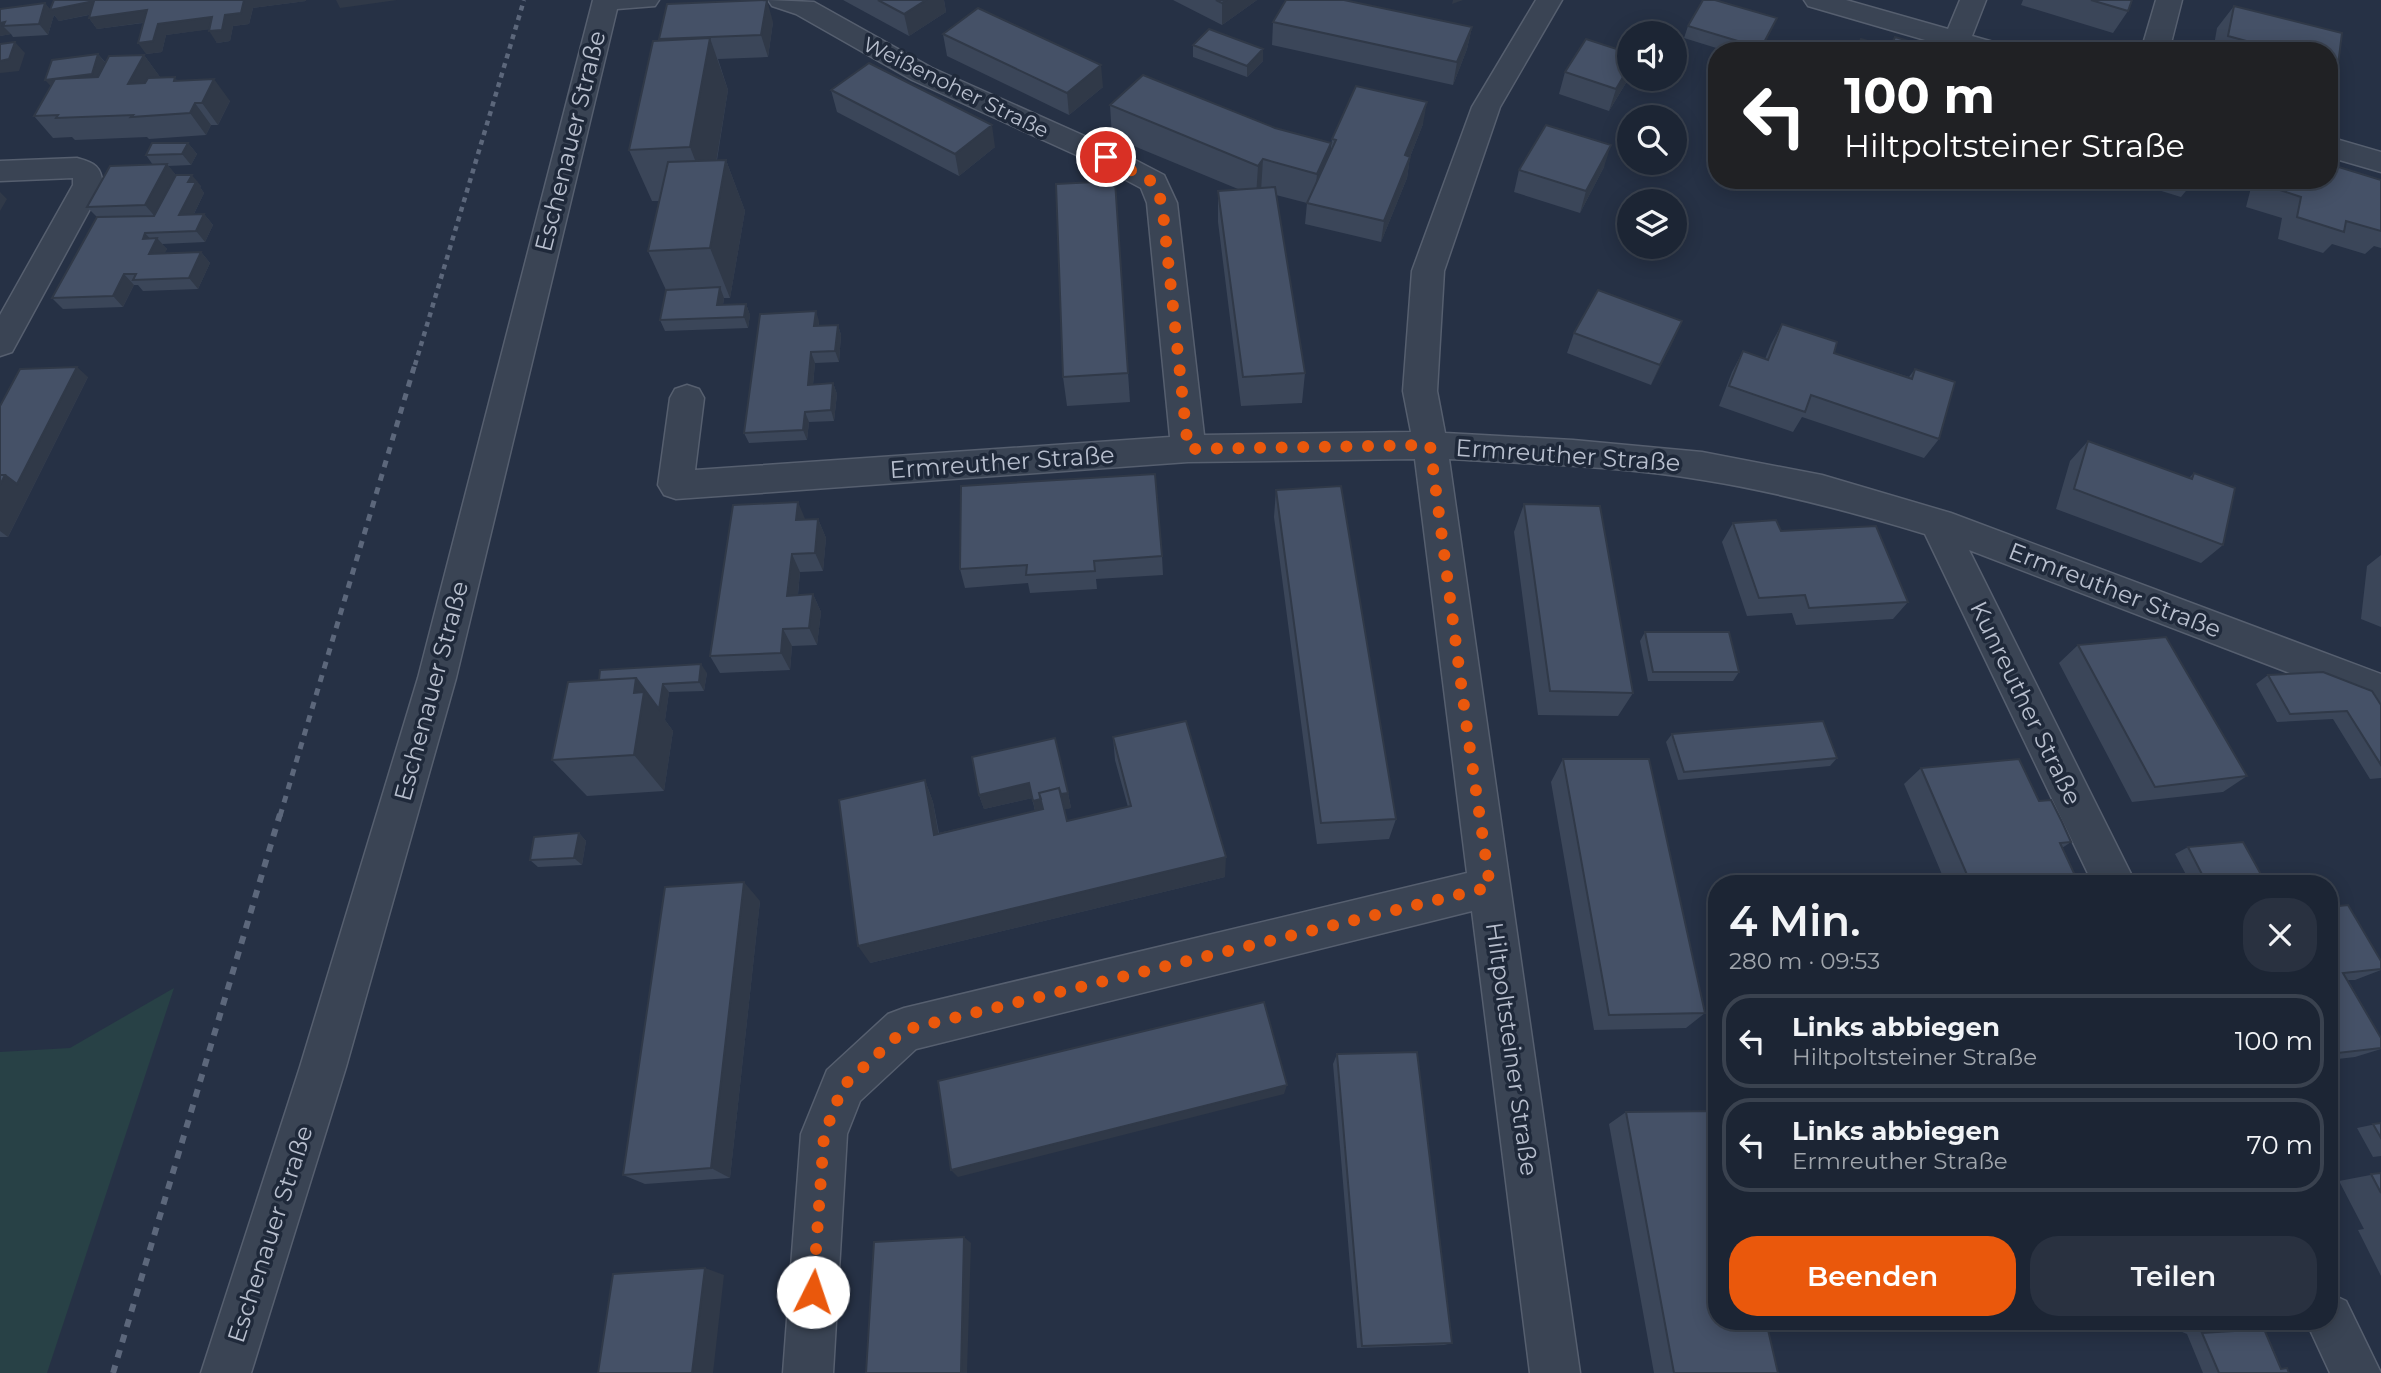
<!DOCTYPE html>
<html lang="de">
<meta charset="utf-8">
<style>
:root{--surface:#1c2534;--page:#293140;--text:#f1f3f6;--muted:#a0a5ac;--line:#3a424f;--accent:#ea580c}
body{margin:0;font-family:Montserrat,sans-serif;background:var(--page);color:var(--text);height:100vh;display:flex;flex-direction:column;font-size:26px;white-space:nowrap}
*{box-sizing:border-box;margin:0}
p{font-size:23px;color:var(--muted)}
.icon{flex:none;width:38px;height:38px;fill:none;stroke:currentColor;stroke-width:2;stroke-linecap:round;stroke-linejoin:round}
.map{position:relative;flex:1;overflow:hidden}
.sheet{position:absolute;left:1708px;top:875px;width:630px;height:455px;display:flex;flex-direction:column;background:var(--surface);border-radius:28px;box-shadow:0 4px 18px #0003,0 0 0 2px var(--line)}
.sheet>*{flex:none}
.top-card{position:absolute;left:1708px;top:42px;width:630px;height:147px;border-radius:28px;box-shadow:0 4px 18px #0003,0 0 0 2px var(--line);background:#202124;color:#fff;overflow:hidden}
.fabs{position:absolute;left:1617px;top:21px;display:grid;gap:14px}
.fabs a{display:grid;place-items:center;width:70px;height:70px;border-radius:50%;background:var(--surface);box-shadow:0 4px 18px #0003,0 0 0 2px var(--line);font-size:35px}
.pin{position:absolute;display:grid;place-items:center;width:60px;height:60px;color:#fff;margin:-30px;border:4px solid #fff;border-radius:50%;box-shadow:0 2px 7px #0007}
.me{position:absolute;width:77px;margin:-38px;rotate:4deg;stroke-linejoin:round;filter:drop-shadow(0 0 5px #0008)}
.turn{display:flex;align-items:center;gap:24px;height:147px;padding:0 21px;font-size:32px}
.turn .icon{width:91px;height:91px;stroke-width:2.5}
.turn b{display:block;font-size:49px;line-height:60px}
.round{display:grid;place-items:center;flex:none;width:74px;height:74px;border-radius:28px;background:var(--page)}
.headline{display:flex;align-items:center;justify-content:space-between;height:119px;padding:0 21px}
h1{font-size:42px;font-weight:600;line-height:52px}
.primary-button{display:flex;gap:14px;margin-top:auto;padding:14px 21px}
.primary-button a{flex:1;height:80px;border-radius:28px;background:var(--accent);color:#fff;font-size:28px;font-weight:600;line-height:80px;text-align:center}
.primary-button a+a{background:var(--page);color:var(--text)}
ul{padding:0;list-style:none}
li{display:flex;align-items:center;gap:21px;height:94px;margin:0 14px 10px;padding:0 7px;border:4px solid var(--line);border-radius:28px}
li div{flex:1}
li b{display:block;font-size:26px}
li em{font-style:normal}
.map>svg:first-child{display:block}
.green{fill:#284146}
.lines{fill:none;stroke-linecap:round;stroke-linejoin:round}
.minor-casing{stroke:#565f6f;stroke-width:3}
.minor{fill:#3a4454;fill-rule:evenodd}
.rail-far2{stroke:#5c677b;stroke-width:4.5;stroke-dasharray:5 5;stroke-linecap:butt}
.rail-far1{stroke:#5c677b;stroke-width:5;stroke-dasharray:7 7;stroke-linecap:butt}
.rail{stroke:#5c677b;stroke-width:6;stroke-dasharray:8 8;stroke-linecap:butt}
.wall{fill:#3b4659}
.shaded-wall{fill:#303948}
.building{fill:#455167;stroke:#303948;stroke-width:2}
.route{stroke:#ea580c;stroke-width:12;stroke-dasharray:0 21.6}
.labels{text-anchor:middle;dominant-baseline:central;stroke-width:7;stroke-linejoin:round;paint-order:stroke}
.far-street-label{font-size:21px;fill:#b8bfce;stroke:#1f293a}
.street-label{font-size:24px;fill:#b8bfce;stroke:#1f293a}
</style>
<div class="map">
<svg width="2381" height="1373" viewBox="0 0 2381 1373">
<rect width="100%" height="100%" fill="#263145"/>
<path class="green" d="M174,988L47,1373H0V1052L70,1048Z"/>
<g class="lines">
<defs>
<path id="minor" d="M593,0H659L655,6L617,9L456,678L346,1067L251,1373H201L300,1067L418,678Z
M768,0L814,2L932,68L1116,150L1164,175L1177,203L1204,435L1411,432L1403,391L1412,271L1472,107L1536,0H1562L1500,107L1444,271L1437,391L1445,433L1573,440L1702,452L1822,475L1951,513L2381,674V708L1969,550L2136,884H2093L1925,534C1852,512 1779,492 1703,480C1620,466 1534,464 1449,459L1580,1373H1530L1472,911L916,1049L860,1101L847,1134L833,1373H783L801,1134L827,1070L888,1014L904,1008L1467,873L1415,459L1188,462L676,499L664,495L658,485L670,398L675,389L687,385L699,389L704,398L695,470L1170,437L1147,203L1141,188L1096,164L912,80L796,14L772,6Z
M1804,0H1846L1948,29L1960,0H1986L1972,36L2004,45L2008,51H1963L1808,6Z
M2156,0H2182L2169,51H2141Z
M2329,137L2381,152V172L2329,157Z
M77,158C95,163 101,166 103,185L12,352L0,356V315L73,185V178L0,181V161Z
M2329,1293L2346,1301L2381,1373H2330L2306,1321H2329Z"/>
</defs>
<use href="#minor" class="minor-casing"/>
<use href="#minor" class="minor"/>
<path class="rail-far2" d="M415,365L524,0"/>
<path class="rail-far1" d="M280,816L415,364"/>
<path class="rail" d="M113,1373L280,814"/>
</g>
<path class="wall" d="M843,0H944L946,12L909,36Z
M1173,0H1257L1222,25Z
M2023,0H2132L2128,11L2113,33L2021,5Z
M306,1L253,8L249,24L233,26L230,41L217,43L209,29L166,35L162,52L146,54L143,23L97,29L89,18V15L59,21L54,15L48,35L13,37L11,34L0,36V9L45,3L50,10Z
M2234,6L2342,33L2338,65L2329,76V51H2213L2217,28Z
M1777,18L1761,51H1726L1684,38L1688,26Z
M773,22L768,57L718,59L728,90L717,160H726L745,211L730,298H724L723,305L746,304L750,315L748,328L665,331L660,320L666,290L648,251L659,201H652L629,150L659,39Z
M1273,22L1472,27L1467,49L1453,85L1272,45Z
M943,34L1103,87L1069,115L947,56Z
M1193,45L1263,61L1247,77L1193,57Z
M1629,53V78L1609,111L1559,94L1565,72Z
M98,54L106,63L144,55L160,77L178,80L230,101L218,125H211L206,135L149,139L147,137L75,140L72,137L53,138L34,116Z
M831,90L995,147L959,176L837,112Z
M1110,105L1330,153L1332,139L1423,124L1410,157L1407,178L1381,242L1305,224L1307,203L1276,195L1305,373L1302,403L1241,406L1218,222V191L1238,189L1112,137Z
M188,143L197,154L191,165L168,166L176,175L201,186L200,187L204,193L194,214H204L213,225L205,242L162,244L167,249L164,253L201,252L210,263L198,289L143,291L138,285H134L123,307L63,309L52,298L97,217L87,207L153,165L146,155Z
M1604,167L1580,213L1514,192L1519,170Z
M2147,180H2191L2190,186L2181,197L2145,186Z
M2253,180H2381V248L2374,246L2365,254L2332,244L2323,253L2278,239L2282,218L2246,207Z
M1115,181L1130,402L1067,406L1063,377Z
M819,321V325H838L841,335L839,362L815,363L813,385L833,383L837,394L834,421L809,422L807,440L749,443L744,433Z
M1682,321L1651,385L1567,353L1574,333Z
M1782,324L1834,353L1909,377L1915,369L1939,439L1924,458L1802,417L1793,432L1719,406L1732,372L1743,351L1765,359L1771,344Z
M88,377L8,537H0V406Z
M2088,441L2189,478L2194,473L2223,545L2201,563L2056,509L2070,461Z
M1276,490L1396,819L1389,839L1317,844L1274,517Z
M1524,504L1633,693L1618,716L1538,715L1514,532Z
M806,519H818L826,538L823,571L800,572L798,595L813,594L821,612L817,645L792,646L790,670L720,673L710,656Z
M1733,523L1781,531L1908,602L1893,619L1796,625L1792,613L1747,616L1722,542Z
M2381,555V627L2361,619L2367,566Z
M1162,556L1163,575L1096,579L1097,589L1030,593L1028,583L965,588L960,569Z
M1645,632L1739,672L1733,681H1648L1640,641Z
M2078,645L2247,776L2223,792L2132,802L2059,663Z
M707,673L704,691L669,692L665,720L673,731L664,791L587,796L552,760L568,682Z
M2268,675L2381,705V778L2370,779L2333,719L2277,722L2256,684Z
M1672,734L1837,758L1830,766L1678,780L1666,742Z
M1113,737L1225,877L870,963L925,780L933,802L939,833L1035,811L1032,798L984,809L979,795L1068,793L1071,808L1064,809L1067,821L1128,807L1115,760Z
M1563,759L1705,1013L1686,1028L1594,1030L1551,782Z
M1921,768L2071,842L2062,848L2079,884H1946L1904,784Z
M579,833L586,841L582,865L538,867L530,860Z
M2188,847L2263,878L2303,884H2191L2175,854Z
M760,901L730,1178L645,1184L623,1175Z
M2329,907L2381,961V970L2355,980H2348L2381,1038V1049L2355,1057L2329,1060Z
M1337,1054L1452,1343L1444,1345L1357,1348L1333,1064Z
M1626,1112L1778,1373H1654L1609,1124Z
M2381,1123V1156L2373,1157L2357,1128Z
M2381,1173V1276L2358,1230L2364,1229L2339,1181Z
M2155,1321H2283L2286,1328L2265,1330L2281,1368L2289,1373H2203L2187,1334Z"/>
<path class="shaded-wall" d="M244,0H306V1L253,8L249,24L233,26L230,41L217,43L209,31L225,15Z
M336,0H397L340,8Z
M767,0L773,22L768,57L761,35Z
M926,0H944L946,12L909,36L904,14Z
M1226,0H1257L1222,25V3Z
M1453,0H1463L1452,4Z
M94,1L102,12L59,21L54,15L48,35L39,24L45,3L51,10Z
M147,10L155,21L97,29L89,18Z
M212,17L220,28L166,35L162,52L146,54L138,43L158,24Z
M1777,18L1772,29L1761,51H1760Z
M5,22L3,26L11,34L0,36V23Z
M1472,27L1467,49L1453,85L1457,62Z
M710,38L728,90L710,199L690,147Z
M15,42L25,53L19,71L0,73V61Z
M1263,49V61L1247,77V66Z
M98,54L107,65L101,85L55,91L45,80Z
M144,55L160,77L145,106L128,84Z
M1101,65L1103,87L1069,115L1067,93Z
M1629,67V78L1609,111L1616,89Z
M214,79L230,101L218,125L202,103Z
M1427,102L1423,124L1402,177L1405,155Z
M195,103L211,125L206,135L190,113Z
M992,125L995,147L959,176L955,154Z
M188,143L197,154L191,165L182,154Z
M1331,143L1328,174L1314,205L1317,174Z
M1611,145L1604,167L1580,213L1586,191Z
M1410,157L1407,178L1381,242L1384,221Z
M1263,159L1261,191L1256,197L1258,166Z
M726,160L745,211L730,298L710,248Z
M167,164L185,186L164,227L145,205Z
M192,175L201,186L200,187L204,193L188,226L179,215L188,182Z
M0,192L7,199L0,211Z
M204,214L213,225L205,242L196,231Z
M145,233L154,243L157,238L167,249L159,265L149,254L143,239Z
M201,252L210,263L198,289L189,278Z
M124,274L134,285L123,307L113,296Z
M720,287L724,298L721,316L717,305Z
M746,304L750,315L748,328L744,317Z
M816,311L819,321L818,336L814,326Z
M1682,321L1673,342L1651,385L1660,365Z
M838,325L841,335L839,362L835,351Z
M811,352L815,363L812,395L808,385Z
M77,367L88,377L8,537L0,531V485L5,475Z
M833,383L837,394L834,421L831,410Z
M805,412L809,422L807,440L803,430Z
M798,502L806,521L796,520Z
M818,519L826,538L823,571L815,553Z
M792,554L800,572L796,614L787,596Z
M813,594L821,612L817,645L809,628Z
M783,629L792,646L790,670L781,653Z
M701,664L707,673L704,691L699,682Z
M636,678L663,684L669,692L665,720L673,731L664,791L634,755V693Z
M925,780L933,802L942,855L934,835Z
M1029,783L1033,798L984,809L979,795Z
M1068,793L1071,808L1036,816L1033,801Z
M579,833L586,841L582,865L574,858Z
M1226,857L1225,877L870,963L858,946Z
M744,882L760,901L730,1178L711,1168Z
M1287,1085L1284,1094L958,1177L951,1170Z
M964,1237L971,1243L967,1373H961Z
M705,1268L724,1275L713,1373H692Z"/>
<path class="building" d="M54,0H244L241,13L225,15L222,30L209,31L212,17L158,24L153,41L138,43L147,10L89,18L94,1L50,10Z
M767,0L761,35L659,39L667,4Z
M878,0H926L904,14Z
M1216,0H1226L1222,3Z
M1286,0H1344L1472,27L1457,62L1273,22Z
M1703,0H1715L1777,18L1761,48L1688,26Z
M2091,0H2132L2128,11Z
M45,3L39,24L3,26L5,22L0,23V9Z
M2234,6L2342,33L2338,65L2329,63V51H2283L2228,36Z
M978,8L1101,65L1067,93L943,34Z
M1209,29L1263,49L1247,66L1193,45Z
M1895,37L1942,51H1856L1861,39L1890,48Z
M710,38L690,147L629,150L653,41Z
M1586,39L1629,53V67L1616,89L1565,72Z
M15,42L9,59L0,61V44Z
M98,54L92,74L45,80L52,60Z
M144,55L128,84L145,83L148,78L175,77L174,81L214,79L202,103H195L190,113L131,117L133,115L56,118L58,115L34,116L55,79L98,77L109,56Z
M869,63L992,125L955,154L831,90Z
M1143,75L1275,128L1331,143L1317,174L1263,159L1258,166L1110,105Z
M1356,86L1427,102L1405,155L1410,157L1384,221L1307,203L1336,140L1332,139Z
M1546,125L1611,145L1586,191L1519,170Z
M152,143H188L182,154L146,155Z
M726,160L710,248L648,251L668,162Z
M167,164L145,205L87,207L110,166Z
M2329,164L2381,180V231L2346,221L2344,232L2297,217L2301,197L2265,185L2266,180H2329Z
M176,175H192L188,182H196L179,215L204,214L196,231L145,233L143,239L157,238L149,254L201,252L189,278L133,280L136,274H124L113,296L52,298L97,217L154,216Z
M2171,180H2191L2190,186Z
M1115,181L1128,373L1063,377L1056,184Z
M1275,187L1305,373L1243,377L1218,191Z
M720,287L717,305L746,304L744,317L660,320L666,290Z
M1598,290L1682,321L1660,365L1574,333Z
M816,311L814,326L838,325L835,351L811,352L808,385L833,383L831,410L805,412L803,430L744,433L760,314Z
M1782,324L1837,342L1834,353L1912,379L1915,369L1955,382L1939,439L1811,395L1805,412L1729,386L1743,351L1768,360Z
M77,367L17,484L5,475H0V406L20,369Z
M2088,441L2192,479L2194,473L2235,488L2223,545L2074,489Z
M1155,474L1162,556L1094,561L1095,571L1026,575L1027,565L960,569L961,486Z
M0,475H5L0,485Z
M1341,486L1396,819L1321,823L1276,490Z
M798,502L796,520L818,519L815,553L792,554L787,596L813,594L809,628L783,629L781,653L710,656L733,505Z
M1524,504L1600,506L1633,693L1550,691Z
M1776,520L1781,531L1876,526L1908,602L1809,608L1805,595L1759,598L1733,523Z
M1645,632H1729L1739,672H1653Z
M2166,637L2247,776L2155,787L2078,645Z
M701,664L699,682L663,684L659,709L636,678L599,680L600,670Z
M2323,672L2372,691L2381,705V765L2347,711L2290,714L2268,675Z
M636,678L634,693L644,692L634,755L552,760L568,682Z
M1186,721L1226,857L858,946L839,800L925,780L934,835L1043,809L1039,793L1059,788L1067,821L1131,806L1113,737Z
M1823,721L1837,758L1684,772L1672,734Z
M1055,738L1068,793L1061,794L1059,788L1039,793L1041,799L1033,801L1029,783L979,795L972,757Z
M1563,759H1649L1705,1013L1609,1015Z
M2019,759L2039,801L2051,800L2062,822L2071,842L2060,843L2079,884H1971L1921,768Z
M579,833L574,858L530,860L534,837Z
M2243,842L2263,878L2207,884L2188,847Z
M2297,874L2303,884L2212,883Z
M744,882L711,1168L623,1175L665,887Z
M2348,905L2381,961V969L2343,973L2381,1038V1048L2329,1054V907Z
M1264,1002L1287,1085L951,1170L938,1081Z
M1417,1052L1452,1343L1362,1346L1337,1054Z
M1717,1111V1321H1766L1778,1373H1674L1626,1112Z
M2381,1123V1138L2373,1124Z
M2381,1173V1193L2371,1174Z
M964,1237L961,1373H866L874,1242Z
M705,1268L692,1373H598L613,1274Z
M2189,1321H2283L2286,1328L2217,1332Z
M2264,1329L2281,1369L2287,1368L2289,1373H2219L2202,1333Z"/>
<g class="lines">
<path class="route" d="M813,1292L824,1135L843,1086L904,1030L1490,887L1467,729L1430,445L1188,449L1162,203L1153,182L1106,157"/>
</g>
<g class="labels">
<g class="far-street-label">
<text transform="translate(956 87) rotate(26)">Weißenoher Straße</text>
</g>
<g class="street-label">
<text transform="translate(570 141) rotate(-76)">Eschenauer Straße</text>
<text transform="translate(1568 455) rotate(4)">Ermreuther Straße</text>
<text transform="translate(1002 462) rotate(-4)">Ermreuther Straße</text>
<text transform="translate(2115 590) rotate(21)">Ermreuther Straße</text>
<text transform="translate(431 691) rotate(-75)">Eschenauer Straße</text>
<text transform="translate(2026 703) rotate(64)">Kunreuther Straße</text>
<text transform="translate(1512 1049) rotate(82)">Hiltpoltsteiner Straße</text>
<text transform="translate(270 1234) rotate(-72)">Eschenauer Straße</text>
</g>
</g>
</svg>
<div class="fabs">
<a><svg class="icon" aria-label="sound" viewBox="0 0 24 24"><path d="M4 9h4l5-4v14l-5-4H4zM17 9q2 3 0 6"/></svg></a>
<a><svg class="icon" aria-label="search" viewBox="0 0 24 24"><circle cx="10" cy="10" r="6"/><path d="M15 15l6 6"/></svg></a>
<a><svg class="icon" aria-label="layers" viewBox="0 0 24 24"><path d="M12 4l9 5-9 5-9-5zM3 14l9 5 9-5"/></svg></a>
</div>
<div class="pin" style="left:1106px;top:157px;background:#d93025"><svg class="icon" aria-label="arrive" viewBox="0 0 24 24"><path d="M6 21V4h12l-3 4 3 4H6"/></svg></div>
<svg class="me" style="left:813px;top:1292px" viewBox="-20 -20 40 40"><circle r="19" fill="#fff"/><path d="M0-13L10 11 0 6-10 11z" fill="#ea580c"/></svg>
<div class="top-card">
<div class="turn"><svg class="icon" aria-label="left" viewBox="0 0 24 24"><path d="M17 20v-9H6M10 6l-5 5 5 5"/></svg><div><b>100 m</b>Hiltpoltsteiner Straße</div></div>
</div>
<section class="sheet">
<div class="headline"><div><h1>4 Min.</h1><p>280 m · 09:53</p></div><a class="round"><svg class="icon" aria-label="close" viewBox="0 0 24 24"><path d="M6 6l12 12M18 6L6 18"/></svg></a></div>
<ul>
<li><svg class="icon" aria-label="left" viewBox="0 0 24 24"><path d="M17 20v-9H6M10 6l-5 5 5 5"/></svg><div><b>Links abbiegen</b><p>Hiltpoltsteiner Straße</p></div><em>100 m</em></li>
<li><svg class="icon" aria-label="left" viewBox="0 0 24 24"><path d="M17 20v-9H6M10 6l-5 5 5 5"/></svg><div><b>Links abbiegen</b><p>Ermreuther Straße</p></div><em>70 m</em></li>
</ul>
<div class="primary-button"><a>Beenden</a><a>Teilen</a></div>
</section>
</div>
